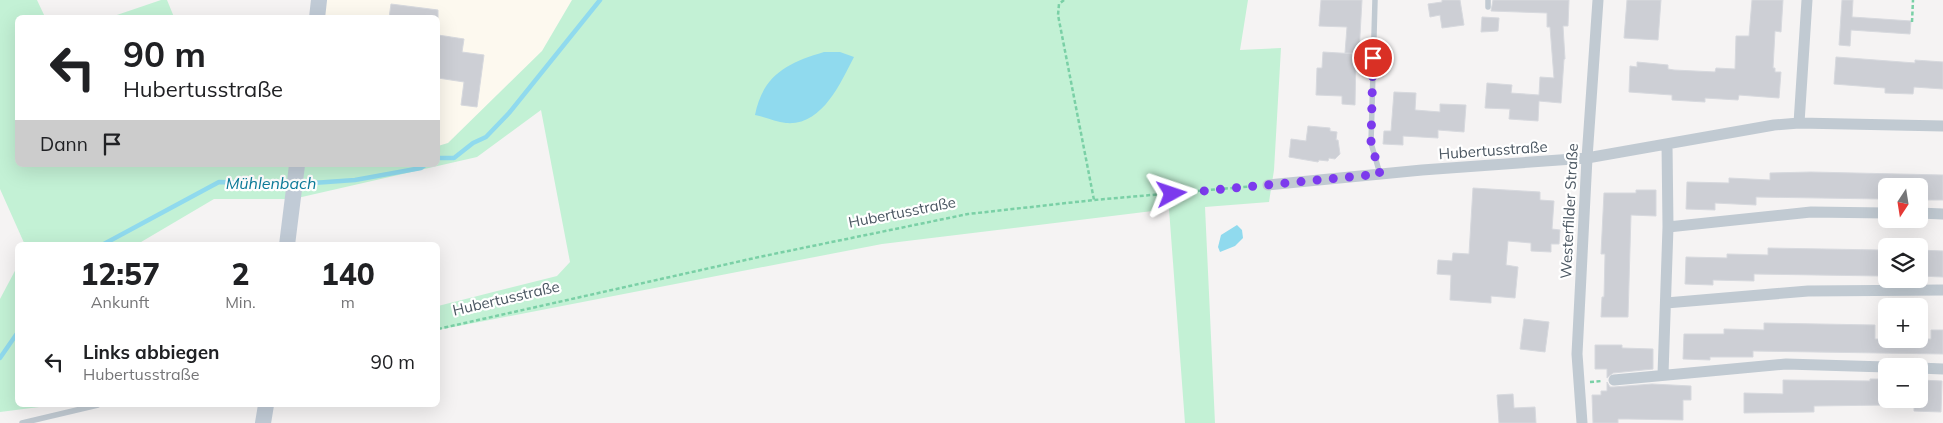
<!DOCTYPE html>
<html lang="de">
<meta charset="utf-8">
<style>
:root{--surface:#fff;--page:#f6f6f6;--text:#202124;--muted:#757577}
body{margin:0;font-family:Mulish,sans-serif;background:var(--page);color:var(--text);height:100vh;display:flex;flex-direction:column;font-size:19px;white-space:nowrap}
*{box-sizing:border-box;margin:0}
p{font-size:16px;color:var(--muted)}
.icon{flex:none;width:28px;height:28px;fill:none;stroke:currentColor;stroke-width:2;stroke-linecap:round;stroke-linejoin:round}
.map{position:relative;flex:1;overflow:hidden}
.sheet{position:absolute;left:15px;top:242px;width:425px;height:165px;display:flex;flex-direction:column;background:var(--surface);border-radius:8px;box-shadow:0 5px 20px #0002}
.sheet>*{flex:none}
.top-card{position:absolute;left:15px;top:15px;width:425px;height:152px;border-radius:8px;box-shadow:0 5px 20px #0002;background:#fff;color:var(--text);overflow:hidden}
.needle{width:32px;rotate:192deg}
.tools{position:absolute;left:1878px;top:178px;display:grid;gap:10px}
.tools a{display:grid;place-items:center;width:50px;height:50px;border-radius:8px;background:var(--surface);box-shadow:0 5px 20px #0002;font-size:25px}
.pin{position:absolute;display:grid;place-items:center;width:42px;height:42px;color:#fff;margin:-21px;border:2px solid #fff;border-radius:50%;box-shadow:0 1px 5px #0007}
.me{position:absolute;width:55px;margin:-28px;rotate:85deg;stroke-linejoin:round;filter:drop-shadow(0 0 4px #0008)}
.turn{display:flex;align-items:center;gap:18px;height:105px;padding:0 25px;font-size:22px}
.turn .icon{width:65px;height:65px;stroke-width:2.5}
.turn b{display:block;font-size:35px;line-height:42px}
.then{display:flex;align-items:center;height:48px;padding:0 25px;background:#0003;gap:10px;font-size:19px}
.eta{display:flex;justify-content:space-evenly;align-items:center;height:85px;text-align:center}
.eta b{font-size:30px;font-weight:800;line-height:35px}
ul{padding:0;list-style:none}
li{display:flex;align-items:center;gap:15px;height:70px;padding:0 25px}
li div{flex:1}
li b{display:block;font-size:19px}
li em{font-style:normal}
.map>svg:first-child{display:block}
.commercial{fill:#fdf9ef}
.green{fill:#c3f1d5}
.water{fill:#90daee}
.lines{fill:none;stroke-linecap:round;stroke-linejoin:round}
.stream{stroke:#90daee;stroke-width:4.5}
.building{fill:#cdcfd5;stroke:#d7d9de}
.path{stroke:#7ad0a6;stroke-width:2.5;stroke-dasharray:4 2.5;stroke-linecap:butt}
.lane{stroke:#c1cad2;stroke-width:5.5}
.street{stroke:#c1cad2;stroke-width:11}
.secondary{stroke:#c1cbd6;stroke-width:16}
.route{stroke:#7c3aed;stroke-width:9;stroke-dasharray:0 16.2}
.labels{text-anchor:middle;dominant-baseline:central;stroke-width:4.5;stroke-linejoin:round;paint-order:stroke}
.street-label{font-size:15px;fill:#4a5661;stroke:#fff}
.water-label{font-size:16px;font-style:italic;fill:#0c7c9b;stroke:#fff}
</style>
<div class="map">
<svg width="1943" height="423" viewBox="0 0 1943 423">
<rect width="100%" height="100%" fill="#f5f3f3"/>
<path class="commercial" d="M319,0H572L542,51L448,143L438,146V18H317Z"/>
<path class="green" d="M0,0H37L45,17L18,18V165H438V146L448,143L542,51L572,0H1248L1240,50L1281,48L1274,170L1269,202L1205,207L1215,423H1185L1169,209L882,244L438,330V306L557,276L570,262L541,110L477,157L293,199H214L136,245H25L0,189Z
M161,0H167L174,17H111Z
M17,267L18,405H55L0,412V299Z"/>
<path class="water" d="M824,52H840L854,57C840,84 822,126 786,123C776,122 765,117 755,115C763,75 787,63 824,52Z
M1237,225L1242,230L1243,238L1235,246L1220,252L1218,247L1221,235Z"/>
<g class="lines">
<path class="stream" d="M438,158H454L473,143L486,137L509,113L600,0
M299,184L355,180L421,168L425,165
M102,245L219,182L291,184
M0,358L18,332"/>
</g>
<path class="building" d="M1321,0H1362L1359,53H1345L1347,27L1319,26Z
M1442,0H1460L1464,25L1442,28L1440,15L1430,17L1428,4L1442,2Z
M1493,0H1569L1568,26H1563L1565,59H1564L1561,103L1539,101L1538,121L1509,119L1510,109L1485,108L1487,83L1512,85L1511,93L1539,95L1540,77L1554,78L1550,27H1547V13L1491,11Z
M1627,0H1661L1658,40L1624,38Z
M1752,0H1783L1781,32L1775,31L1773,68H1775V72H1781L1779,98L1739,95L1738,100L1705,98V102L1672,100V95L1629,92L1630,66L1637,67V62L1668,65V69L1674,70L1715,72L1716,68L1735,69L1736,36H1749Z
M1842,0H1853L1852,17L1911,21L1910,34L1851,30L1850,46L1839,45Z
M391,4L438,10V18H389Z
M1482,17L1499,18L1498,31L1481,32Z
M438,35L464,39L462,52L484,55L477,107L461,105L464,82L438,78Z
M1323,52L1356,54L1355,105L1342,104V96L1316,95L1317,68H1322Z
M1836,57L1915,63V60L1943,62V89L1914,87L1913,94L1885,93V88L1834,84Z
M1394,92L1416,93L1415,110L1440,112V104L1466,105L1464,132L1438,130V138L1403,136V145L1383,144L1384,131H1391Z
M1308,126L1330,128V131L1337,132L1336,140H1338L1340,154L1335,159L1329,158L1328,161L1319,160L1318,162L1289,157L1291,139L1306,141Z
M1811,172L1943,175V200H1919V186H1881L1880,199L1756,197V205L1715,203V210L1686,209L1687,182L1729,183V178L1770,180V173Z
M1473,188L1540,192V200L1554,201L1552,229L1560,230L1559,244H1551V252L1531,251V243L1508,241L1506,265L1518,267L1515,298L1491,296V303L1450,300L1451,275L1437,274L1438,260L1452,261L1453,253L1469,254Z
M1636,190H1656V216L1631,215L1628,317H1601L1602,297H1604L1605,254H1601L1604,193H1636Z
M1768,248L1881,250L1880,276L1754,274V281L1713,280V285L1685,284L1686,257L1727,258V254L1768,255Z
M1919,250L1943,251V277L1919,276Z
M1524,319L1549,322L1545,352L1520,349Z
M1764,323L1875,325V339H1931V330H1943V354L1753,351V357H1710V360L1683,359L1684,334H1724V329L1764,330Z
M1595,345H1622V348L1653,349V369L1613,373L1607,378V369H1595Z
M1870,379H1886V405L1814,406V412L1744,413V393L1783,394V380L1870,381Z
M1919,380L1942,381L1941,412L1914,411V399H1919Z
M1607,382L1610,387H1614L1652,384L1691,386V400H1683V420L1629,419H1618V423H1593L1592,395H1601V391H1607Z
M1513,394L1514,408L1535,407L1536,423H1499L1497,395Z"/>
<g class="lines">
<path class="path" d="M1064,0L1059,4L1058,15L1094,200
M1912,22L1913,0
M438,329L759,257L968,214L1094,200L1255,186
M1590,382L1602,381"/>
<path class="lane" d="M1375,0L1371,143L1380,174
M1488,7V0
M22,423L98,405"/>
<path class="street" d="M1799,123L1807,0
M1268,185L1422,170L1587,158L1774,125L1799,123L1943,126
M1919,213L1943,214
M1668,227L1811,212L1886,213
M1666,303L1808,291L1943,290
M1919,368L1943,369
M1663,374L1668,227L1667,144
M1614,380L1786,364L1886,367
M1582,423L1577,354L1587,158L1598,0"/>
<path class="secondary" d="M317,18L319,0
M287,245L297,165
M263,423L266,405"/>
</g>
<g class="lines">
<path class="route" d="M1172,194L1380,174L1371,143L1373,58"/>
</g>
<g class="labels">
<g class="street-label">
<text transform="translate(1493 150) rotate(-4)">Hubertusstraße</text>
<text transform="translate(1569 211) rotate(-87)">Westerfilder Straße</text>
<text transform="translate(902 212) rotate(-11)">Hubertusstraße</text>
<text transform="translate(506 298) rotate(-13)">Hubertusstraße</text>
</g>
<g class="water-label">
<text x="271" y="183">Mühlenbach</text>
</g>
</g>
</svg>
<div class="tools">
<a><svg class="needle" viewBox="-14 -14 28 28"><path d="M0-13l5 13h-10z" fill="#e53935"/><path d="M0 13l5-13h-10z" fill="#757577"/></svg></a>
<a><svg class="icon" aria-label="layers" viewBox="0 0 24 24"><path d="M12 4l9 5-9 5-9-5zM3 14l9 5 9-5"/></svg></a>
<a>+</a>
<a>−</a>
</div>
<div class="pin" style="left:1373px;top:58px;background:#d93025"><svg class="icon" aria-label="arrive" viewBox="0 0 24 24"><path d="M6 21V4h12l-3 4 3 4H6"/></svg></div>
<svg class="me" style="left:1172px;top:194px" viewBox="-20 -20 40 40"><path d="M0-17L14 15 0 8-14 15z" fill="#7c3aed" stroke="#fff" stroke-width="4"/></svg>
<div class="top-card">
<div class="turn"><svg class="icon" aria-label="left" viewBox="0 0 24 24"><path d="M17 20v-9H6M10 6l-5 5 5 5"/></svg><div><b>90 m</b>Hubertusstraße</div></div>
<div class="then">Dann<svg class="icon" aria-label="arrive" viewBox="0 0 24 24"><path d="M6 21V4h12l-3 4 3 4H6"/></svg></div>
</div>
<section class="sheet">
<div class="eta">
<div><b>12:57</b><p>Ankunft</p></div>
<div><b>2</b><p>Min.</p></div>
<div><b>140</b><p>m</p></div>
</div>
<ul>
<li><svg class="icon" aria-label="left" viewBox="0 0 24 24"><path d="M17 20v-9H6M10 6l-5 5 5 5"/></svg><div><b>Links abbiegen</b><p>Hubertusstraße</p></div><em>90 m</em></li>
</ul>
</section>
</div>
